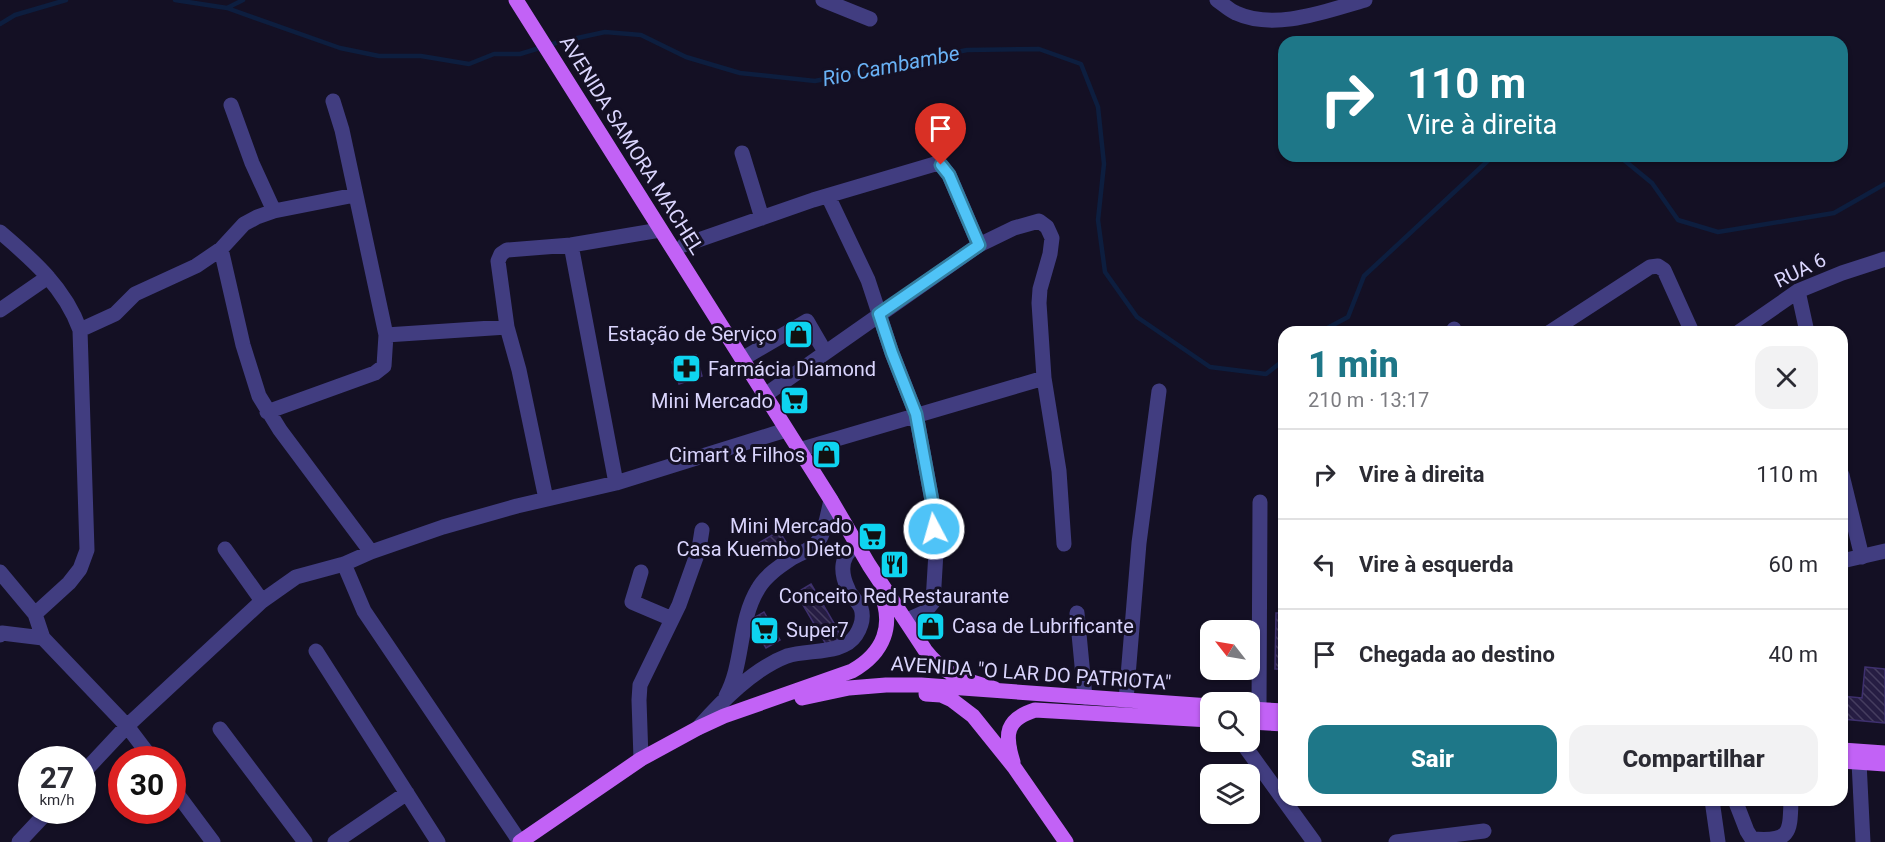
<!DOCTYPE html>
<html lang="pt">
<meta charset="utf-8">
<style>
:root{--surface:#fff;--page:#f2f2f3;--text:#2b2b33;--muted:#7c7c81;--line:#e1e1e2;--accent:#1e7788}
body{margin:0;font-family:Roboto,sans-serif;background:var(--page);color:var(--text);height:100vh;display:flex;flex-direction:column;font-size:22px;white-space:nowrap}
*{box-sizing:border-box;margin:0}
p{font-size:20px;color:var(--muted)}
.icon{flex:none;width:33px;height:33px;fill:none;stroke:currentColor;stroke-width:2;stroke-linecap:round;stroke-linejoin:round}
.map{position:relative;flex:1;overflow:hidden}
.details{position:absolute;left:1278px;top:326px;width:570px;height:480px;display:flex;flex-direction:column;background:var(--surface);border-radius:18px;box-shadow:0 2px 4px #0004}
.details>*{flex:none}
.top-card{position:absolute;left:1278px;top:36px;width:570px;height:126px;border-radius:18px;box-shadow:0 2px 4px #0004;background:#1e7788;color:#fff;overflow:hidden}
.needle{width:39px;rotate:301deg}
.buttons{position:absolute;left:1200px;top:620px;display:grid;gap:12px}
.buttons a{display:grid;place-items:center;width:60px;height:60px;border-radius:12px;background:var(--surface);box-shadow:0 2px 4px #0004;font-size:30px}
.speed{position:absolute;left:18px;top:746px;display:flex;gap:12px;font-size:30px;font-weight:700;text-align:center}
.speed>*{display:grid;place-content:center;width:78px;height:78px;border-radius:50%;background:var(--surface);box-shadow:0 2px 4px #0004;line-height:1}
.speed small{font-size:15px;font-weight:400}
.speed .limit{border:9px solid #d22;background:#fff;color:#111}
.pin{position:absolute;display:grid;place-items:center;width:51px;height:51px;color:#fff;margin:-62px -26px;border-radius:50% 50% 50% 0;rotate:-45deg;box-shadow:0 0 6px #0007}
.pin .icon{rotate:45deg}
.me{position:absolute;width:66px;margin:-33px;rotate:354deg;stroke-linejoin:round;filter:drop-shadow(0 0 4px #0008)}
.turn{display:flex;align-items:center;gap:21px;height:126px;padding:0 30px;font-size:27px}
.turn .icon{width:78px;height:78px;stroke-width:2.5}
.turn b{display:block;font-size:42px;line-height:51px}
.round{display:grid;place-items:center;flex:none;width:63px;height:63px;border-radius:18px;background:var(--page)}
.summary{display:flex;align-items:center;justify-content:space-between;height:102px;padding:0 30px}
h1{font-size:36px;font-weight:800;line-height:45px;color:var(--accent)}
.primary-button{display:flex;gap:12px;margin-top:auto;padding:12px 30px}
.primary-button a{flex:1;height:69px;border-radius:18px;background:var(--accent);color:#fff;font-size:24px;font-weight:800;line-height:69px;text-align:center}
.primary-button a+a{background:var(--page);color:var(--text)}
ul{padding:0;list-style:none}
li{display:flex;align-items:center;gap:18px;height:90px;padding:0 30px;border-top:2px solid var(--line)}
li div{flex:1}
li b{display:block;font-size:22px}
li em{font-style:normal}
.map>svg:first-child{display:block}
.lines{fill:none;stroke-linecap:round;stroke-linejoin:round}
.stream{stroke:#0d1e3f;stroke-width:4.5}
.building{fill:url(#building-back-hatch);stroke:#3e306e;stroke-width:1.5}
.minor{stroke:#413d80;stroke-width:15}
.major{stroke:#c262f6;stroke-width:15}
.route-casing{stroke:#337fa1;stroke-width:15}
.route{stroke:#4fc3f7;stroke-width:10}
.labels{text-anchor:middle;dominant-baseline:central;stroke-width:6;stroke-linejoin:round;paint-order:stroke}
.street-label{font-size:20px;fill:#dad5fd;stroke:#141024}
.poi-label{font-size:20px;fill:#dad5fd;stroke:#141024;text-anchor:end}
.water-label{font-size:21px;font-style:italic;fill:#69b2f6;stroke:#141024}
</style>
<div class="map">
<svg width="1885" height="842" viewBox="0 0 1885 842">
<defs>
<pattern id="building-back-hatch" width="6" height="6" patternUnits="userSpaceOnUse" patternTransform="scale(1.5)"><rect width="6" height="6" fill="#261d43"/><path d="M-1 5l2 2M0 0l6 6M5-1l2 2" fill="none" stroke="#453d5f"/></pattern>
</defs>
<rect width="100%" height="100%" fill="#141024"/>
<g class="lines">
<path class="stream" d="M175,0L227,8L340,48L379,56H421L469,64L494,54H520L559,42L605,32L641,35L686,57L740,73L815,81L967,50L1039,49L1081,64L1098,107L1104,164L1098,220L1105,272L1137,317L1210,367L1266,374L1284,360
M227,8L243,0
M0,24L15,15L66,0
M1619,156L1652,183L1678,220L1718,232L1834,213L1885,184
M1320,332L1348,317L1364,276L1493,156"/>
</g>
<path class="building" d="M696,355L702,376L679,384L672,362Z
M779,531L786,542L758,558L752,547Z
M811,584L842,637L827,646L796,593Z
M764,612L780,640L766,648L750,620Z
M1276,613H1284V669H1275Z
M1865,667L1885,669V723L1842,719V696L1862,698Z"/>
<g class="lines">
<path class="minor" d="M823,0L870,19
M1217,0C1223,4 1229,10 1236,13C1275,31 1326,11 1365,0
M231,105L252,163L274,211
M742,153L762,218
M828,196L868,280L892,353L916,414L933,506L936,552L933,602L925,612L907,620
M0,232C33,260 65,288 80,330L87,550L80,569L69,583L35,614
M571,245L616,483
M684,245L813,200L935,164L941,165L949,175L979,245
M221,249L243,345L259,396L280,430L371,552
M1798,291L1807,332
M0,310L48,277
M1454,329L1455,332
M80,330L115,314L135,294L196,266L221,249L244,224L257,217L274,211L355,195
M1550,332L1650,267L1658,266L1664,270L1692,332
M1739,332L1798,291L1842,273L1885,259
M386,335L507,327
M742,359L807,321L825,352
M765,395L979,245L1014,228L1039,221L1047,227L1052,238L1050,254L1040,289L1039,303L1044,378L1059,471L1064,544
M267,412L375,373L384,366L386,335L342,130L333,101
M799,450L1044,378
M1842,475L1862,557
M546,499L519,370L507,327L498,261L501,254L507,250L571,245L660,230
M225,549L262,601
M1842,561L1885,551
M344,564L364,611L520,842
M0,572L35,614L43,638L127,726L152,759
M641,572L632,602L672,619
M1077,613L1085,697
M0,635L2,633L43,638
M316,651L438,842
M726,696C744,663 738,622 758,589C765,576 780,566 792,558C801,553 813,549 819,540C826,529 828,512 831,500
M1126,700L1139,543L1159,391
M1259,709L1260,502
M698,728C722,701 753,669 787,656C809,649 843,655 856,635C861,627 864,617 861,608C858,601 850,596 848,589C840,572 840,555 857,545
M220,729L305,842
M1241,741L1314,842
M641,759L639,700L640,685L679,605L699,549L702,530
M1859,762L1863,842
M82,774L127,726L262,601L296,577L344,564L371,552L443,527L517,506L616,483L786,430
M172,787L213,842
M1712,800L1718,842
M1735,800L1747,831L1752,839C1791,842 1790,833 1791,800
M19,842L49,810
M335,842L407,793
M1396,842L1484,831"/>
<path class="major" d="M516,0L831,500L869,565L925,650C946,677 963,679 995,689
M926,694L941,695L952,700L973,716L1014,767L1066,842
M802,698L849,688L886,685H921L1210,706
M1250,709L1284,711
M1250,722L1284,724
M1842,750L1885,753
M1842,761L1885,764
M1013,762C1004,734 1006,719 1035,710L1210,720
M520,842L641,759L698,728L724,716L852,671C884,653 895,625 880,591"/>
</g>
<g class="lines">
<defs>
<path id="route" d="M934,529L933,506L916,414L892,353L879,314L979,245L949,175L941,165"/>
</defs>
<use href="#route" class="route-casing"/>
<use href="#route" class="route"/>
</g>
<defs>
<symbol id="shop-square" viewBox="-11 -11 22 22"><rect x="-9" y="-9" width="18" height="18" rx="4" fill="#0ed4f0" stroke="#141024"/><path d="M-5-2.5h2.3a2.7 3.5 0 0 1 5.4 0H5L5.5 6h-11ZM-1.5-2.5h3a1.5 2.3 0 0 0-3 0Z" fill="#111"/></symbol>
<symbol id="pharmacy-square" viewBox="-11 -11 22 22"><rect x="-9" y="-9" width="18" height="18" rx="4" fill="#0ed4f0" stroke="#141024"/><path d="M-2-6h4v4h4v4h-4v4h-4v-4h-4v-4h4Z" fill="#111"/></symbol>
<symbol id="supermarket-square" viewBox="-11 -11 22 22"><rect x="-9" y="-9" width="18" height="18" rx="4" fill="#0ed4f0" stroke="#141024"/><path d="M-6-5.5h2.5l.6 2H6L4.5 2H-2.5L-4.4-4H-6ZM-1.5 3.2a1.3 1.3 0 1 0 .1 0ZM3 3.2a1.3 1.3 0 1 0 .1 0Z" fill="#111"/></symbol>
<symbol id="restaurant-square" viewBox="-11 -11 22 22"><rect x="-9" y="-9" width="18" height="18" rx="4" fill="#0ed4f0" stroke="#141024"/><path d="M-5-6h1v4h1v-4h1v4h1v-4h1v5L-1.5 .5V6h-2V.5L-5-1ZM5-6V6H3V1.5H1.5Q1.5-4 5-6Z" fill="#111"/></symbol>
</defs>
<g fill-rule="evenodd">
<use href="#shop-square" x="782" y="318" width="33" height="33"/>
<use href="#pharmacy-square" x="670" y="352" width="33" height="33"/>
<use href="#supermarket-square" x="778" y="384" width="33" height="33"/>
<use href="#shop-square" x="810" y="438" width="33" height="33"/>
<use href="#supermarket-square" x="856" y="520" width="33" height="33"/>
<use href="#restaurant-square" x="878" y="548" width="33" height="33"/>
<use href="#shop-square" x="914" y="610" width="33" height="33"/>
<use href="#supermarket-square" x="748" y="614" width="33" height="33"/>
</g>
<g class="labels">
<g class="street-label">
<text transform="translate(632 145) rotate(58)">AVENIDA SAMORA MACHEL</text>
<text transform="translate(1800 270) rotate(-26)">RUA 6</text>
<text transform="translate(1031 673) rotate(4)">AVENIDA "O LAR DO PATRIOTA"</text>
</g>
<g class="poi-label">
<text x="777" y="334">Estação de Serviço</text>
<text x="708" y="369" text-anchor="start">Farmácia Diamond</text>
<text x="773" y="401">Mini Mercado</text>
<text x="805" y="455">Cimart &amp; Filhos</text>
<text x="852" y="526">Mini Mercado<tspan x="852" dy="23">Casa Kuembo Dieto</tspan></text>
<text x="894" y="596" text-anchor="middle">Conceito Red Restaurante</text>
<text x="952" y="626" text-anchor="start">Casa de Lubrificante</text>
<text x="786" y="630" text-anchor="start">Super7</text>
</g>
<g class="water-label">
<text transform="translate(891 66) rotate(-11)">Rio Cambambe</text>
</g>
</g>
</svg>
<div class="buttons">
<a><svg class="needle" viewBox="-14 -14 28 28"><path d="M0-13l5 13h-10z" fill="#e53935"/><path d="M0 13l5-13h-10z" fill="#7c7c81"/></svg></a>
<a><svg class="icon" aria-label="search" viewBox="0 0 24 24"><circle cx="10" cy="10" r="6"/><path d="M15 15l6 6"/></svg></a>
<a><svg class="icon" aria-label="layers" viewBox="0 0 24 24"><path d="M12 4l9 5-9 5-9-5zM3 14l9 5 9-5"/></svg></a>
</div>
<div class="speed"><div>27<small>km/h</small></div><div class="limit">30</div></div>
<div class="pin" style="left:941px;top:165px;background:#d93025"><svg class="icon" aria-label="arrive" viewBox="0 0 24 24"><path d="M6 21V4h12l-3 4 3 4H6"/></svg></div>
<svg class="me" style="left:934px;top:529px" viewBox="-20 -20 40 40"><circle r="17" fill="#4fc3f7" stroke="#fff" stroke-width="3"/><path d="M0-11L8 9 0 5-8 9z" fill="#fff"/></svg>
<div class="top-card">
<div class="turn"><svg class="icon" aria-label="right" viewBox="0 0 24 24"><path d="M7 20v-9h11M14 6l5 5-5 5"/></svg><div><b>110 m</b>Vire à direita</div></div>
</div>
<section class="details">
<div class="summary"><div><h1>1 min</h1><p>210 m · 13:17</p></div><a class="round"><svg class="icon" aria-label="close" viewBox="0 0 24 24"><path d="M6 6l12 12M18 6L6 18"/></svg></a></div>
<ul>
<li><svg class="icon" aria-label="right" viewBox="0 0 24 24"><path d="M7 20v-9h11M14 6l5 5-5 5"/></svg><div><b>Vire à direita</b></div><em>110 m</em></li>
<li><svg class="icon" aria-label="left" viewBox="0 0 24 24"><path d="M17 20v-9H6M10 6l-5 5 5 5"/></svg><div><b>Vire à esquerda</b></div><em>60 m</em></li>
<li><svg class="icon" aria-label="arrive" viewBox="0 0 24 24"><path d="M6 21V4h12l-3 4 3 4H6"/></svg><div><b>Chegada ao destino</b></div><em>40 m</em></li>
</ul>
<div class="primary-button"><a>Sair</a><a>Compartilhar</a></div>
</section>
</div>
